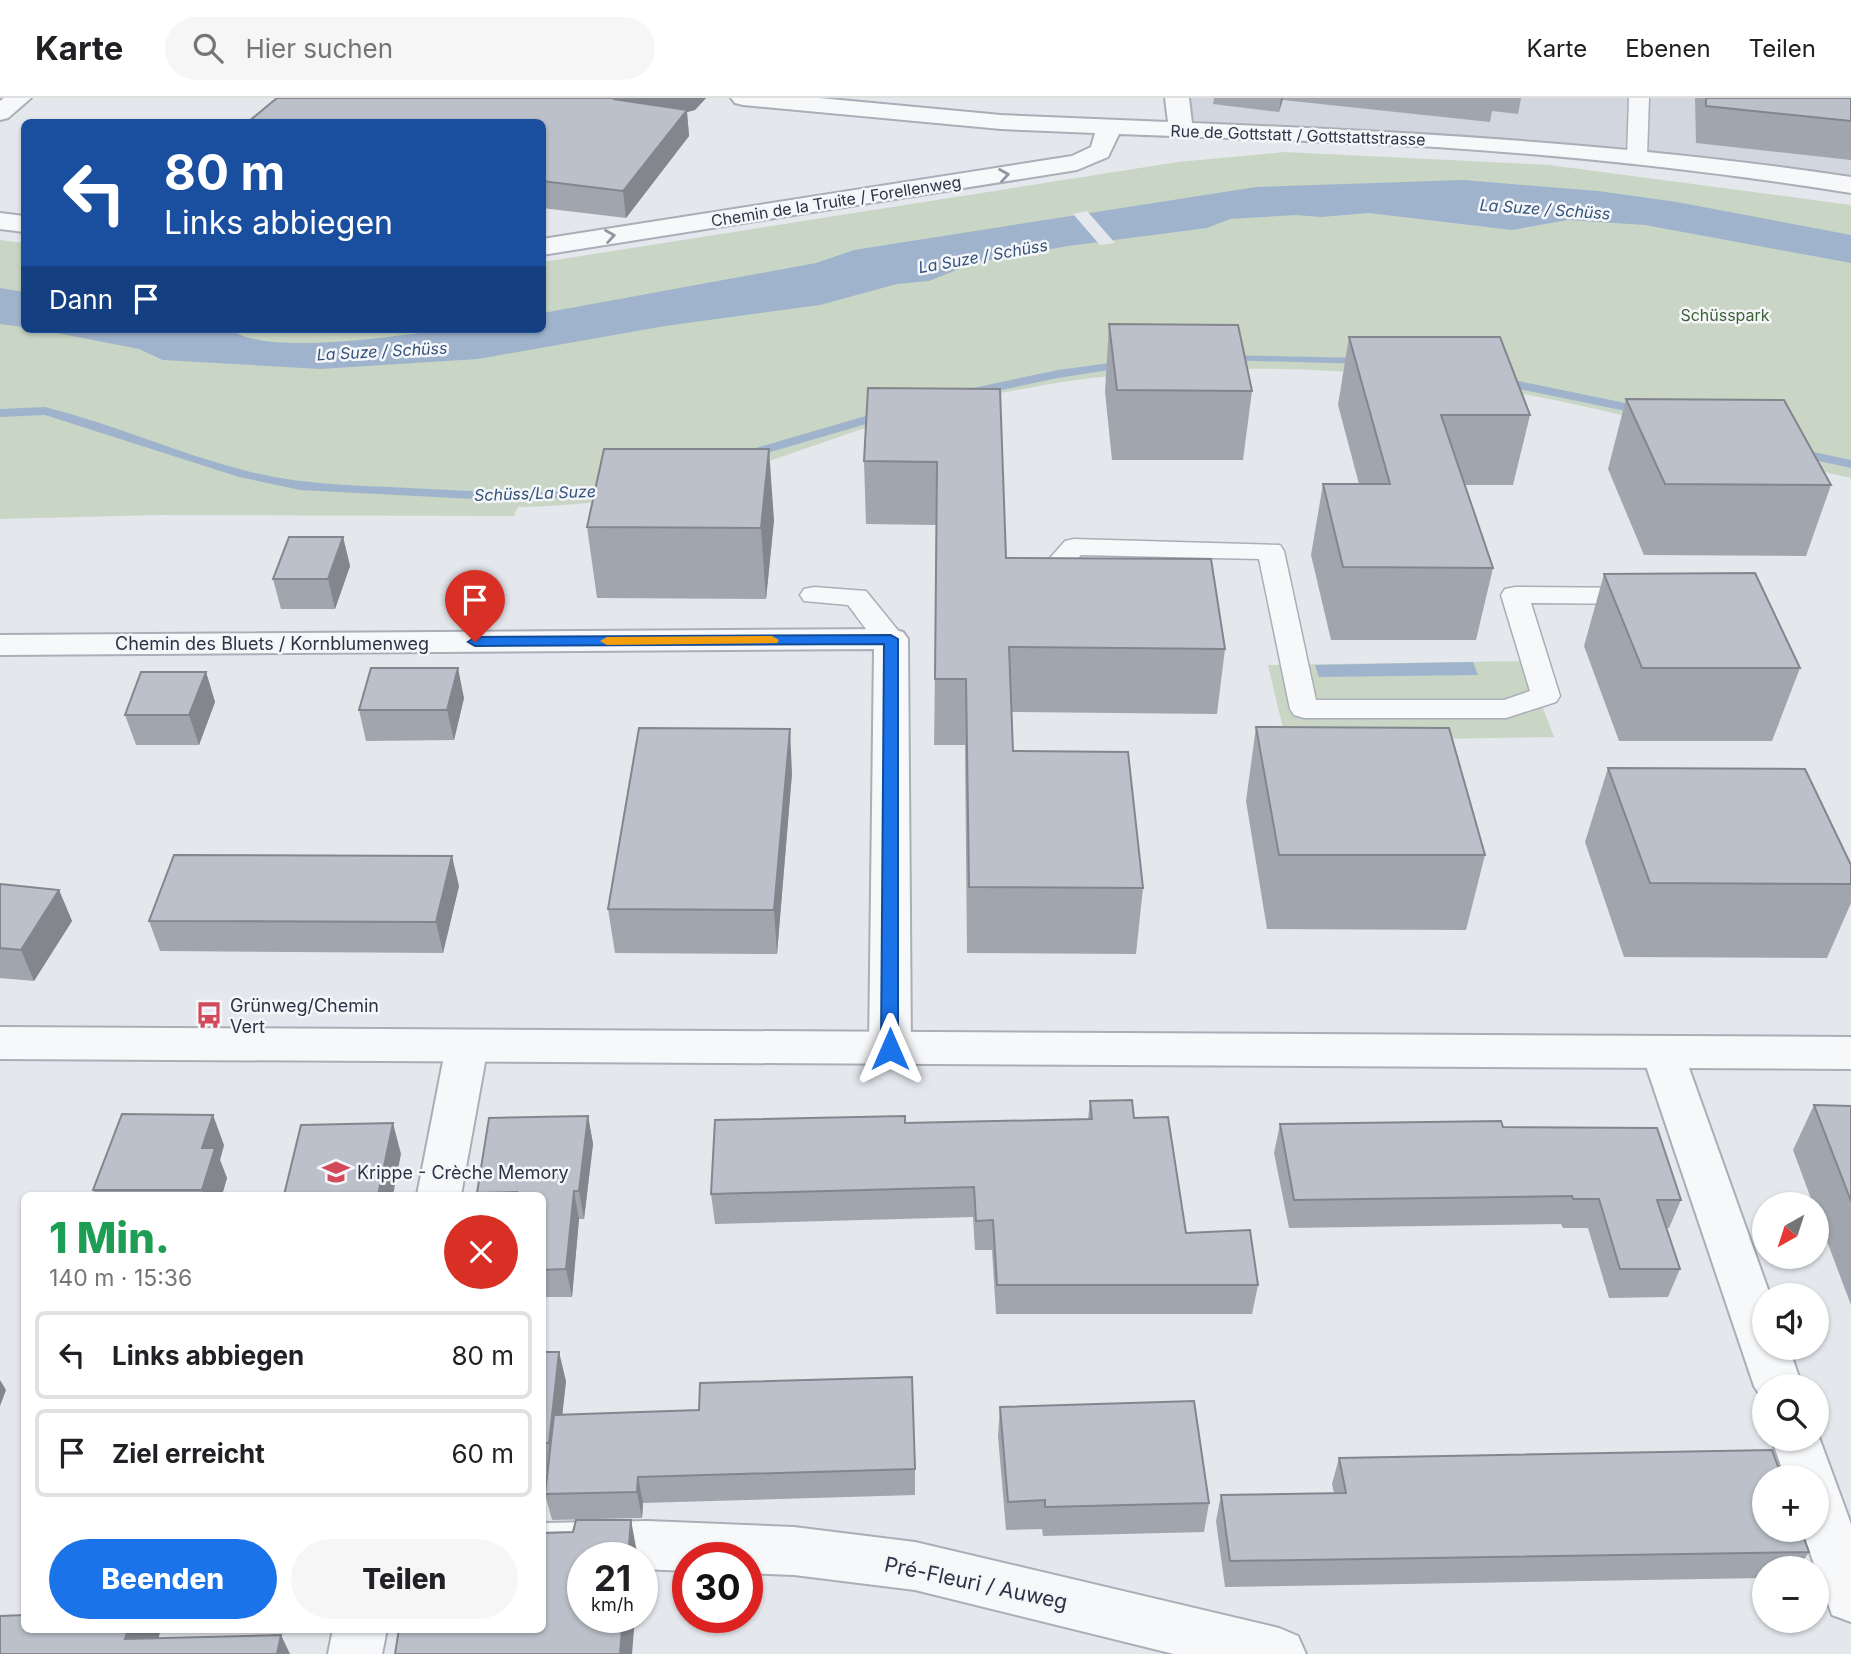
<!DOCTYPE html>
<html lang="de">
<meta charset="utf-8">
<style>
:root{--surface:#fff;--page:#f6f6f6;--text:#202124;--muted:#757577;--line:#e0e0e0;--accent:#1a73e8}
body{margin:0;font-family:Inter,sans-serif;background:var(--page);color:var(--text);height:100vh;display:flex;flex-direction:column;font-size:26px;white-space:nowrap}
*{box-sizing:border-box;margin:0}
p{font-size:23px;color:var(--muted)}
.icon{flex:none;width:38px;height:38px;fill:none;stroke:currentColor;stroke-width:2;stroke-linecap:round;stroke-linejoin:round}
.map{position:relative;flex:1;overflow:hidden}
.sheet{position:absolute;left:21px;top:1094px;width:525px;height:441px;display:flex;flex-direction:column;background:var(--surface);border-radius:10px;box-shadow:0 2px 5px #0004}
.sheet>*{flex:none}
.top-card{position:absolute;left:21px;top:21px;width:525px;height:214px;border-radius:10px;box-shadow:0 2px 5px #0004;background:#1a4fa0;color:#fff;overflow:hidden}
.needle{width:46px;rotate:219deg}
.tools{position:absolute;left:1752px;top:1094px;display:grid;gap:14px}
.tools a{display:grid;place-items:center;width:77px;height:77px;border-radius:50%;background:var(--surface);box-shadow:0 2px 5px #0004;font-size:35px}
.speed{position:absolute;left:567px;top:1444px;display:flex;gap:14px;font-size:35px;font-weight:700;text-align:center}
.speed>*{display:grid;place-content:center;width:91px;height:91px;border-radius:50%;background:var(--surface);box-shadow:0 2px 5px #0004;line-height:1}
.speed small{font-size:18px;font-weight:400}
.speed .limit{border:10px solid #d22;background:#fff;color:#111}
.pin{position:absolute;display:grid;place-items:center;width:60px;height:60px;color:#fff;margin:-72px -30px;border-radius:50% 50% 50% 0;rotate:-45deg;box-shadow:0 0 7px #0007}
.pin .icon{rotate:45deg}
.me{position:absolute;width:77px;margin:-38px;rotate:0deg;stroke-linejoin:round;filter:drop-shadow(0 0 5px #0008)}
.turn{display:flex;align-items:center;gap:24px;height:147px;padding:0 28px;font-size:32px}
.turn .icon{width:91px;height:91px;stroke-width:2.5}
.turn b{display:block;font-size:49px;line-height:60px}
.then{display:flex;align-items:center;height:66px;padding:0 28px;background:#0003;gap:14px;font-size:26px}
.round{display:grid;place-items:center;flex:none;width:74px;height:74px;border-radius:37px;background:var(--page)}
.summary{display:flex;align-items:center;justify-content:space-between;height:119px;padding:0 28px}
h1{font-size:42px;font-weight:800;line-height:52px;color:#1e9e55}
.primary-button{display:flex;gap:14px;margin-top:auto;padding:14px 28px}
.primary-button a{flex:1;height:80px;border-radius:42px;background:var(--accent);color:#fff;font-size:28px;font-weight:800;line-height:80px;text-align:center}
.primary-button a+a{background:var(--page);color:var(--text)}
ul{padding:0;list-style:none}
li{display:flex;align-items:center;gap:21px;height:88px;margin:0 14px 10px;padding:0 14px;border:4px solid var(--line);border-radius:10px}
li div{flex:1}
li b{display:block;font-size:26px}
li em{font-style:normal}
header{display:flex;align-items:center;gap:42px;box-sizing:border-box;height:98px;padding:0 35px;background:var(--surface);border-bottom:2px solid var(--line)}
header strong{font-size:33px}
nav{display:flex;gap:38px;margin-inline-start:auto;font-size:24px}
.search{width:490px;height:63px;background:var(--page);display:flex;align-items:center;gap:18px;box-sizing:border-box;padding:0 24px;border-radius:38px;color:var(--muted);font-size:26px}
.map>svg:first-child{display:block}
.built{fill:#d2d6de}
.green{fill:#c9d6c5}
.water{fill:#9fb4cc}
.pier{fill:#e4e7ec}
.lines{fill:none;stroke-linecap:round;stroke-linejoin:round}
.stream{fill:#9fb4cc;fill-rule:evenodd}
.service-casing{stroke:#a9aeb7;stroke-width:3}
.minor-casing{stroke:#a9aeb7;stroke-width:4}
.tertiary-casing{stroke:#a9aeb7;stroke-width:4}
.service{fill:#f7f8fa;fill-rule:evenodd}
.minor{fill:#f7f8fa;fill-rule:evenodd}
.tertiary{fill:#f7f8fa;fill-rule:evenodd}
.wall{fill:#a1a5ae}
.shaded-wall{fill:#83868d}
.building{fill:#bbc0ca;stroke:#83868d;stroke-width:2}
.oneway{stroke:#9196a0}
.route{fill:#1a73e8;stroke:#114b97;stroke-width:2}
.slow{fill:#f59e0b}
.labels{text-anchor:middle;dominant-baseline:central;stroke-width:5;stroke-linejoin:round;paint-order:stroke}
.far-street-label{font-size:16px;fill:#2b3445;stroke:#f4f6f9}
.far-water-label{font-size:16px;font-style:italic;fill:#34527a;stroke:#f4f6f9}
.far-park-label{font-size:16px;fill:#3f6138;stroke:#f4f6f9}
.street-label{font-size:18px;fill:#2b3445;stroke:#f4f6f9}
.poi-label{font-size:18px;fill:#2b3445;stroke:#f4f6f9;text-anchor:start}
.near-street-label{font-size:21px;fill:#2b3445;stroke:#f4f6f9}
</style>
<header>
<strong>Karte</strong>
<div class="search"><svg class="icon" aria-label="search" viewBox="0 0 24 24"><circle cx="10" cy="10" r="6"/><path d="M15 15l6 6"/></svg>Hier suchen</div>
<nav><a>Karte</a><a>Ebenen</a><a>Teilen</a></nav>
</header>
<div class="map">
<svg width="1851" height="1556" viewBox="0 0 1851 1556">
<rect width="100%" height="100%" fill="#e4e7ec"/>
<path class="built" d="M1177,0H1851V89L1538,50L1181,33Z"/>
<path class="green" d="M1285,54L1549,67L1851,107V380C1762,361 1676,328 1587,309C1446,277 1302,264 1158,274C1124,277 1089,279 1056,285C1007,294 957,302 909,316C831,339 752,373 674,391C622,403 571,408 518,409L514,418L157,417L0,421V142L24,145V231H542L543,164L1178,64Z
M1525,563L1554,639L1286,643L1268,567Z"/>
<path class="water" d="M1463,82L1598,93L1677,104L1851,137V165L1645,127L1568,122L1512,132L1369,115L1321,119L1296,117L1230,121L1207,130L1068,148L974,165L929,183L897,186L820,207L665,228L478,261L320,271L163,262L139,251L36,231H230C267,260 405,236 452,231C481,228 513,231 542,231L543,215L816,165L854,152L1256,89Z
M0,190L24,194V229L0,226Z
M1473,564L1478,577L1319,579L1315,567Z"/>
<path class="pier" d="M1087,113L1115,145L1100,147L1073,116Z"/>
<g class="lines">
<path class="stream" d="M1224,257L1366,260L1372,263L1366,266L1220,262V258Z
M1125,263L1129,265V269L1058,280L968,299L962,295L968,291L1058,272Z
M1499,279L1645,309L1651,313L1645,317L1495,286V280Z
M45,309C114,326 179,356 247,373C301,387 355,387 410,390C478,393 549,400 616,386L622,390L620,393L592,399L493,402L300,392L239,379L45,317L0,319V311Z
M886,312L892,316L890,319L750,360H742L740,357L742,354Z
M1795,350L1851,362V370L1791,357V351Z"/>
<defs>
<path id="service" d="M1629,0H1649L1647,59L1644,63H1630L1627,59Z
M1074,441L1280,447L1284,453L1316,602H1504L1530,593L1501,497L1505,491L1515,489L1642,490L1652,492L1656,498L1652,504L1642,506L1531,505L1560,598L1556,604L1506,620H1304L1294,617L1290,611L1259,461L1081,457C1068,472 1057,494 1035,489L1031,483L1035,477L1065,443Z
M814,489L866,493L905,541L901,547C876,553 862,524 848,507L804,503L800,497L804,491Z"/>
<path id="minor" d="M4,0H31L8,20L0,22V3Z
M731,0H819L1001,17L1168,24L1165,0H1189L1192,25C1413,34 1632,46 1851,79V95C1714,73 1574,58 1436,49C1330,43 1224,40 1119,36L1108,59L1077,72L542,157V141L1072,58L1091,49L1095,35L1001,31L743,7L735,5Z
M0,115L24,118V134L0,131Z
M891,531L903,534L908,541L911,951L905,962L890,967L875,962L869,951L874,551L0,557V537Z
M467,932L482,937L488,948L461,1097H417L446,948L452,937Z
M1663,940L1678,945L1684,956L1770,1197H1764V1250H1789L1802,1288H1764V1304L1754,1288L1642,956L1648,945Z
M1816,1331L1851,1426V1524L1832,1517L1802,1432H1816V1379H1785L1771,1340H1816Z
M648,1423L794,1429L915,1444L1279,1530L1298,1538L1306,1556H1174L915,1492L794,1477L747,1475V1460H688V1473L642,1471V1460H583V1472L542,1473V1425Z
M333,1531H387L382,1556H328Z"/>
<path id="tertiary" d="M0,929L1851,939V971L0,961Z"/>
</defs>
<use href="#service" class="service-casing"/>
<use href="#minor" class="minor-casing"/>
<use href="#tertiary" class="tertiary-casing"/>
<use href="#service" class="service"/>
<use href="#minor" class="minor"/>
<use href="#tertiary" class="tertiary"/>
</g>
<path class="wall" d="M277,0H706L695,12L687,14L689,38L626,120L542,110V24Z
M1214,0H1521L1518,16L1492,13L1490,24L1283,2L1279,14L1213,6Z
M1695,0H1851V62L1696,45Z
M1109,226L1252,293L1243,362H1112L1105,294Z
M1349,239L1530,317L1513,387H1465L1493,470L1476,542H1331L1311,457L1323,386H1359L1338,307Z
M1000,291L1006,460L1225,551L1217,616L1011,614L1013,653L1143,790L1136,856L967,855L965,647H934L937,427L866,426L864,363Z
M1626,301L1831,387L1806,458L1644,457L1608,371Z
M774,422L766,501L597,500L587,429Z
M343,439L350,468L335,511H281L273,481Z
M1604,476L1800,570L1772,643H1619L1584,548Z
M206,574L215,604L199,647H136L125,617Z
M464,600L454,642L366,643L359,612Z
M1256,629L1485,757L1466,832L1267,831L1246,703Z
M1608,670L1851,767V805L1827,860L1624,859L1585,744Z
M792,675L777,856L615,855L608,811Z
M0,786L59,792L72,823L34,883L0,880Z
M459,788L443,855L160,853L149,823Z
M1090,1003L1134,1020L1186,1135L1258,1187L1252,1216H996L992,1152H975L973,1119L715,1126L711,1096L905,1025L1088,1021Z
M1814,1007L1851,1008V1207L1816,1114V1106H1813L1793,1052Z
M588,1018L593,1046L584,1121H579L572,1199H542V1097H477V1095Z
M1280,1026L1503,1029L1681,1102L1669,1130H1667L1680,1171L1668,1199L1609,1200L1588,1130H1563L1561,1126L1289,1130L1274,1055Z
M224,1047L220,1062L227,1080L222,1097H96L93,1092Z
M542,1254L566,1283L562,1317L915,1371V1397L643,1405L642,1420L552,1422L545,1396L547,1374H542Z
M1000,1309L1209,1405L1204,1434L1043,1438L1042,1431L1006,1432L998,1338Z
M1339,1360L1809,1454L1799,1470H1764V1480L1225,1489L1216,1423L1221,1397L1334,1395L1332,1386Z"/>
<path class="shaded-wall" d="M621,0H706L695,12L687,14L689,38L626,120L613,1Z
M1281,0H1283L1279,14Z
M769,351L774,422L766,501L761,430Z
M343,439L350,468L335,511L328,481Z
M458,570L464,600L454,642L447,612Z
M206,574L215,604L199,647L189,617Z
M790,631L792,675L777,856L774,812Z
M452,758L459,788L443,855L436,824Z
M59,792L72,823L34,883L21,852Z
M213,1017L224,1047L220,1062L227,1080L222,1097H204L202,1092V1050Z
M588,1018L593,1046L584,1121L579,1093Z
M393,1025L401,1056L393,1097H378Z
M574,1093L579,1121L572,1199L566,1171Z
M559,1254L566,1283L556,1374L549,1345Z
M0,1282L6,1292L0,1308Z
M638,1379L643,1405L642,1420L637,1394Z
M631,1422L638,1460H628Z
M623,1519H635L632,1556H620Z
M128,1531H161L154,1556L125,1541Z
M281,1537L290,1556H277Z"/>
<path class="building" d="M277,0H621L613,1L687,12L623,93L542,83V24H248Z
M1706,0H1851V23L1706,8Z
M1109,226L1238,227L1252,293L1117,292Z
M1349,239H1500L1530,317H1441L1493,470L1343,469L1323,386H1390Z
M868,290L1000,291L1006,460L1211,461L1225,551L1009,549L1013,653L1128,654L1143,790L969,789L966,581H935L937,364L864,363Z
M1626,301L1784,302L1831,387L1665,386Z
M604,351H769L761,430L587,429Z
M289,439H343L328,481H273Z
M1755,475L1800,570H1642L1604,476Z
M371,570H458L447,612H359Z
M141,574H206L189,617H125Z
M1256,629L1449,630L1485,757H1279Z
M639,630L790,631L774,812L608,811Z
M1608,670L1805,671L1851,767V786L1650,785Z
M174,757L452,758L436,824L149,823Z
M0,786L59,792L21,852L0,850Z
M1132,1002L1134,1020L1168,1019L1186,1135L1250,1132L1258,1187H997L993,1122L976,1123L974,1089L711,1096L715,1022L905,1018V1025L1092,1021L1090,1003Z
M1814,1007L1851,1008V1103Z
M122,1016L213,1017L202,1050H215L202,1092H93Z
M588,1018L579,1093H574L566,1171L542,1172V1097H516L517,1094L477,1095L489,1020Z
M1501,1023L1503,1029L1657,1030L1681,1102H1657L1680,1171H1620L1599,1101H1573L1572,1098L1294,1102L1280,1026Z
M393,1025L378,1097H284L301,1027Z
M542,1254H559L549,1345H542Z
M912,1279L915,1371L638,1379L637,1394L545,1396L554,1317L699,1312L700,1285Z
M1194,1303L1209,1405L1045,1409V1402L1008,1404L1000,1309Z
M1772,1352L1782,1379H1764V1432H1801L1809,1454L1230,1463L1221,1397L1346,1395L1339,1360Z
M576,1422H631L628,1460H583V1519H623L620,1556H395L399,1531H542V1435L573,1434Z
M24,1517V1531H128L125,1541L281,1537L277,1556H0V1518Z"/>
<defs><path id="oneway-chevron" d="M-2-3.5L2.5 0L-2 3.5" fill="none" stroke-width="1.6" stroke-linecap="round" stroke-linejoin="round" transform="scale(1.75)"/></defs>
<g class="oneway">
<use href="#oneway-chevron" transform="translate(1004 77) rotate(-9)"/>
<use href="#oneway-chevron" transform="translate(610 138) rotate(-9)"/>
</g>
<path class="route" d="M891,537L898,541V951L896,955H884L881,951L884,546L475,548L468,544L475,539Z"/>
<path class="slow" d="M772,538L779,542L777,545L607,547L600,543L607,539Z"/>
<defs>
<symbol id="bus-bare" viewBox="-9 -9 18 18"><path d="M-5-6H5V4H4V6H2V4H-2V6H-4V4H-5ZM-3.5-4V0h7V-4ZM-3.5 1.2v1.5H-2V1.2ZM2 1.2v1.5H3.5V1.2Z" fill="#d1495b" stroke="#f4f6f9" stroke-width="2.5" paint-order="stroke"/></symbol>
<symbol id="school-bare" viewBox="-9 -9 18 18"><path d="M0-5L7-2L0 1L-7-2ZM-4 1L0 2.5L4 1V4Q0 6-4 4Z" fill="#d1495b" stroke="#f4f6f9" stroke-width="2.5" paint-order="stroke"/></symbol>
</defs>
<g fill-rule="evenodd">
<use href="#bus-bare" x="190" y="898" width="38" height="38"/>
<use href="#school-bare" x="317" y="1055" width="38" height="38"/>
</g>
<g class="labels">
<g class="far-street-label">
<text transform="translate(1298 37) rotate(2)">Rue de Gottstatt / Gottstattstrasse</text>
<text transform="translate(836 103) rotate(-9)">Chemin de la Truite / Forellenweg</text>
</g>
<g class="far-water-label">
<text transform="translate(1545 111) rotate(4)">La Suze / Schüss</text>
<text transform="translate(983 158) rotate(-10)">La Suze / Schüss</text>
<text transform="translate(382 253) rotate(-3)">La Suze / Schüss</text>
<text transform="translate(535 395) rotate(-2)">Schüss/La Suze</text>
</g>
<g class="far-park-label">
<text x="1725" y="217">Schüsspark</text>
</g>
<g class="street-label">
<text x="272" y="545">Chemin des Bluets / Kornblumenweg</text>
</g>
<g class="poi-label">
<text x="230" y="907">Grünweg/Chemin<tspan x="230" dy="21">Vert</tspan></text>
<text x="357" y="1074">Krippe - Crèche Memory</text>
</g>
<g class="near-street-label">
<text transform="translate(976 1485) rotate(12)">Pré-Fleuri / Auweg</text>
</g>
</g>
</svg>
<div class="tools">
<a><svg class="needle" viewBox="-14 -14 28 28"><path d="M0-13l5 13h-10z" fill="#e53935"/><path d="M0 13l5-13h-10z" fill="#757577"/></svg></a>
<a><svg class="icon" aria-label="sound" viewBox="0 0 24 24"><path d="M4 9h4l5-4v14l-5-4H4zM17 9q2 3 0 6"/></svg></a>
<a><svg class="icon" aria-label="search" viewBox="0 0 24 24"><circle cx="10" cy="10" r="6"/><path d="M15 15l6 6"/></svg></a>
<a>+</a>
<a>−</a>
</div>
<div class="speed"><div>21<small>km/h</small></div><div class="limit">30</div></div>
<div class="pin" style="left:475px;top:544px;background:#d93025"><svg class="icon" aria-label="arrive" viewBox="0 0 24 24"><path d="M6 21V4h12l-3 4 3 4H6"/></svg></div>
<svg class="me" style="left:890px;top:951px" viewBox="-20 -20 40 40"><path d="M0-17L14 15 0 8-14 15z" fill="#1a73e8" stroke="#fff" stroke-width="4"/></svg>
<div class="top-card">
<div class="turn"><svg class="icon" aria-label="left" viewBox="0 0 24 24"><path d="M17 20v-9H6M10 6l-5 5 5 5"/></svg><div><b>80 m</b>Links abbiegen</div></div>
<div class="then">Dann<svg class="icon" aria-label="arrive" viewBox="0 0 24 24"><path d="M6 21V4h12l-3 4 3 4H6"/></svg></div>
</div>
<section class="sheet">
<div class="summary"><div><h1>1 Min.</h1><p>140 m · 15:36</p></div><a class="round" style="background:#d93025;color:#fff"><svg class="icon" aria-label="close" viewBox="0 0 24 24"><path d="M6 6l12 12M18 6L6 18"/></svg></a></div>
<ul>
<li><svg class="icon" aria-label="left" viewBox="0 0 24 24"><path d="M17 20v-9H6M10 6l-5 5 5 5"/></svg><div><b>Links abbiegen</b></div><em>80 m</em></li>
<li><svg class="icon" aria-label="arrive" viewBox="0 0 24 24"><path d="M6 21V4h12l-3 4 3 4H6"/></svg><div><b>Ziel erreicht</b></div><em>60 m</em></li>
</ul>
<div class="primary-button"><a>Beenden</a><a>Teilen</a></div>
</section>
</div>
